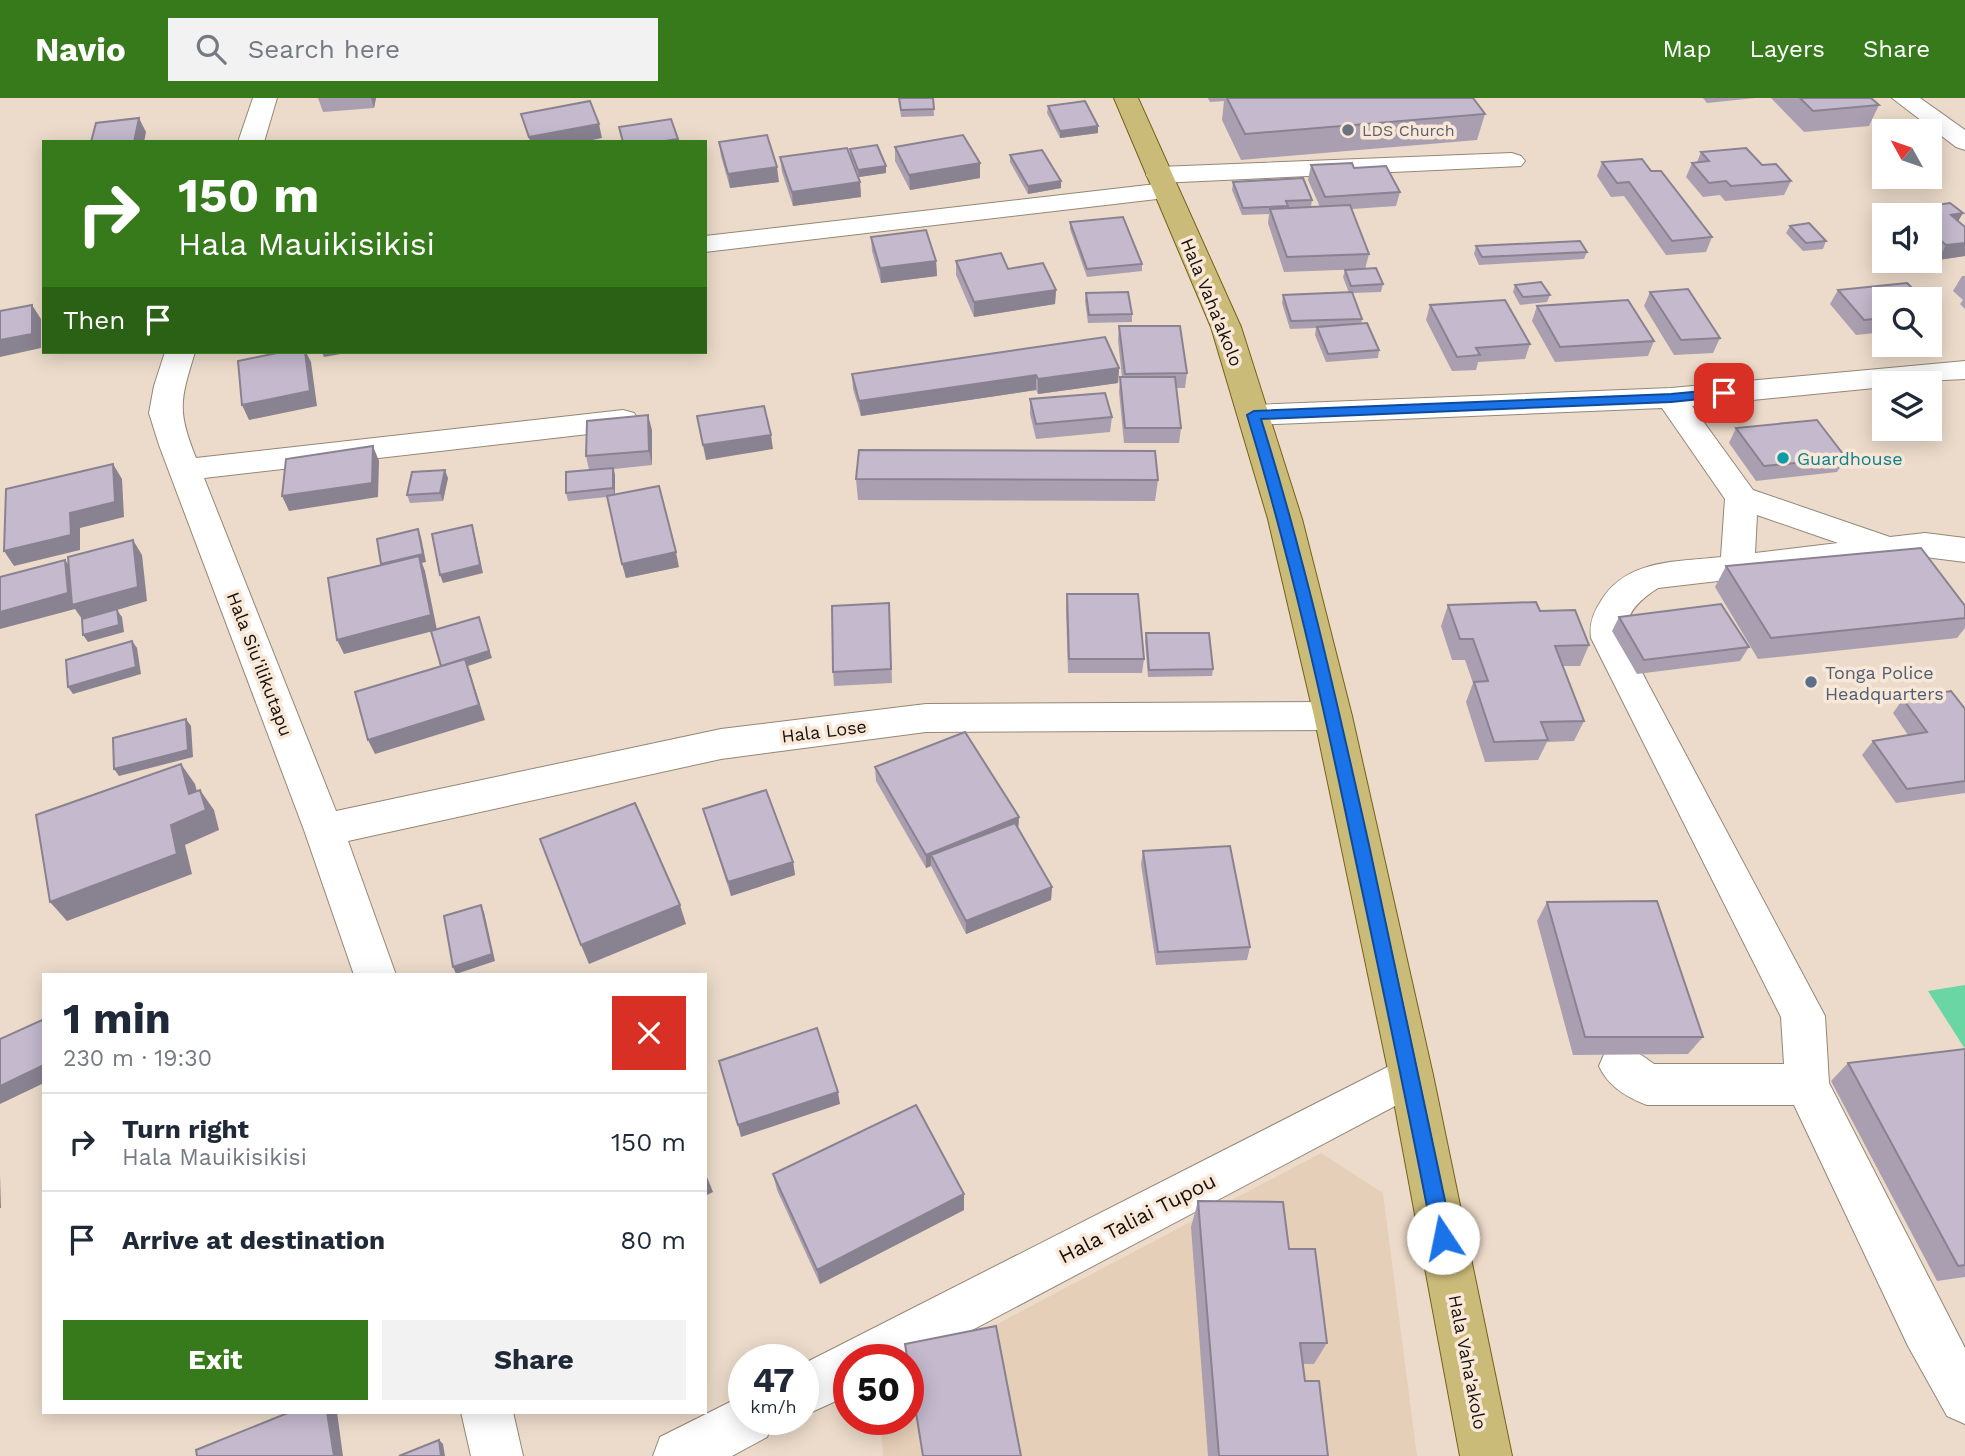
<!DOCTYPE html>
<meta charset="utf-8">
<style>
:root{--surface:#fff;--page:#f2f2f3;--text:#1f2937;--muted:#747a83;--line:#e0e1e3;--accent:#367a1b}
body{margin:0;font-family:"Work Sans",sans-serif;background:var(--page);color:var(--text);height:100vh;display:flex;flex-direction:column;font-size:26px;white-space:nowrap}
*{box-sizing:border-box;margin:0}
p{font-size:23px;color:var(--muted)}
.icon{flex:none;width:38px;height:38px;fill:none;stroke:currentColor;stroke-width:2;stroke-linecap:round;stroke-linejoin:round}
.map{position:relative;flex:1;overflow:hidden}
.panel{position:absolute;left:42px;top:875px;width:665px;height:441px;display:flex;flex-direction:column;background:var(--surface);border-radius:0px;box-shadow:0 4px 18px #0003}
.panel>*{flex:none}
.banner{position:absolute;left:42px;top:42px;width:665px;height:214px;border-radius:0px;box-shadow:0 4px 18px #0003;background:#367a1b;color:#fff;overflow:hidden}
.needle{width:46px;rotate:310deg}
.fabs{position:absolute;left:1872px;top:21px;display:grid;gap:14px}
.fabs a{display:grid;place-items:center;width:70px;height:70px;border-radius:0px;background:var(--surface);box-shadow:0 4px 18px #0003;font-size:35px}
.speed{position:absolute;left:728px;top:1246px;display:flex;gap:14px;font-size:35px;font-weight:700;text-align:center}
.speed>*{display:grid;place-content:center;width:91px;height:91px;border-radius:50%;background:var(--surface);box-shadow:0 4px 18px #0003;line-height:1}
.speed small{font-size:18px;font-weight:400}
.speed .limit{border:10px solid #d22;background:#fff;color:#111}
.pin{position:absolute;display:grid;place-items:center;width:60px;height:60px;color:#fff;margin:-30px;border-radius:14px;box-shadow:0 4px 10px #0006}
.me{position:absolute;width:77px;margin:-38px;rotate:349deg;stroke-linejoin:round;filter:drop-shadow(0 0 5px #0008)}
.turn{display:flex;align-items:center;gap:24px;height:147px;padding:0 21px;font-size:32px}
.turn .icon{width:91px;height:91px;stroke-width:2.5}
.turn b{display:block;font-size:49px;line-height:60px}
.then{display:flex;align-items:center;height:66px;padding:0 21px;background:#0003;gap:14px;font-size:26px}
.round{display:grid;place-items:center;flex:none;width:74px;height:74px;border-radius:0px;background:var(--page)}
.headline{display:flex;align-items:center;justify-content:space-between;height:119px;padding:0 21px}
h1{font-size:42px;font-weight:700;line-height:52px}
.action{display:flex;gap:14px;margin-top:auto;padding:14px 21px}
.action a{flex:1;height:80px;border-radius:0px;background:var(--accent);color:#fff;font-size:28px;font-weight:700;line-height:80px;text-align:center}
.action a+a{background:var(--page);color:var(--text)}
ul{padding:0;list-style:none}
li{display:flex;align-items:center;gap:21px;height:98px;padding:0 21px;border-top:2px solid var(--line)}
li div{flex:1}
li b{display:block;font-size:26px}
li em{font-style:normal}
header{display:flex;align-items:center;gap:42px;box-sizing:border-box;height:98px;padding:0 35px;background:var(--accent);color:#fff}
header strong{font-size:33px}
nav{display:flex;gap:38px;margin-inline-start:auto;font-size:24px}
.search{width:490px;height:63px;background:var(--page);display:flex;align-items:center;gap:18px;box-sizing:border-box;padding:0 24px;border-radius:0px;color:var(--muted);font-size:26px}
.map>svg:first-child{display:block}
.built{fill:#e6cfb9}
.green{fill:#6ad6a4}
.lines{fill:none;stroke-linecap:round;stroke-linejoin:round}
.minor-casing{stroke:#958676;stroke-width:2}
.major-casing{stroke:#756118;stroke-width:2}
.minor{fill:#fff;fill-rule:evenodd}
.major{fill:#cbbb79;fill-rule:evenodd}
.wall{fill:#a99fb0}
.shaded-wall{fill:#898290}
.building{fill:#c4b9cd;stroke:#898290;stroke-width:2}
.route{fill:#1a73e8;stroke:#114b97;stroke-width:2}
.worship-dot{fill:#6b7280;stroke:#f9e8d7;stroke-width:2.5}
.culture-dot{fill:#0f9aa8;stroke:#f9e8d7;stroke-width:2.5}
.service-dot{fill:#5c6f8a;stroke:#f9e8d7;stroke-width:2.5}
.labels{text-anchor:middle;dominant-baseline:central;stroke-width:7;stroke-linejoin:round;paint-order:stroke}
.far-worship-label{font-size:16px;fill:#5b616d;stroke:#f9e8d7;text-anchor:start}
.street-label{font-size:18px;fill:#15100a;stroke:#f9e8d7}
.culture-label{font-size:18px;fill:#0d838f;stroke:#f9e8d7;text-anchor:start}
.service-label{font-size:18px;fill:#4e5e75;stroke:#f9e8d7;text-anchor:start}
.near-street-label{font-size:21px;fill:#15100a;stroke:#f9e8d7}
</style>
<header>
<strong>Navio</strong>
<div class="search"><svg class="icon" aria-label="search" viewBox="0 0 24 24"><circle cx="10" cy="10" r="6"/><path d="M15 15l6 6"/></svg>Search here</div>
<nav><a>Map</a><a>Layers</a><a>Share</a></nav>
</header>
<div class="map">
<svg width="1965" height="1358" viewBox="0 0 1965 1358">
<rect width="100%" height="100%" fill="#ecdbca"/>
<path class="built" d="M1321,1055L1383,1095L1417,1358H883L880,1321H908V1273Z"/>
<path class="green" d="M1965,887V951L1928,893Z"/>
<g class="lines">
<defs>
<path id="minor" d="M253,0H277L264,44H238Z
M1892,0H1920L1965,32V52L1956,49Z
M1512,55L1521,58L1525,63L1521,68L1159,85L1150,83L1146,77L1150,71L1159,69Z
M1165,85L1174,87L1178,93L1174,99L705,154V138Z
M165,254H195C180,303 177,312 196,360L623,312L634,315L639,322L634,329L623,332L204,380L336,713L721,631L926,606L1333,604L1346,608L1352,618L1346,628L1333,632L926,634L721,661L348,743L396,877H354L304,732L159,347L149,315L154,288Z
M1965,263V281L1885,285V289L1692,308L1753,392L1890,439L1925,435L1965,440V464L1925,459L1658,490C1611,520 1626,541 1646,582L1825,918L1829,985L1965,1250V1326L1947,1318L1908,1248L1794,1007H1647C1626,999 1608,988 1599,968L1605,954L1621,948L1637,954L1654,966H1784L1781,919L1591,540C1589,526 1593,515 1601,503C1626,461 1677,464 1721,459L1725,401L1662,310L1254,327L1243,324L1238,317L1243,310L1254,307L1671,290ZM1757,417L1838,445L1755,455Z
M1411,957L1427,963L1433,977L1427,991L908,1266V1262H849V1297L803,1318V1266Z
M744,1297V1321H775L767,1339L732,1358H653L660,1339Z
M461,1314H513L523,1358H471Z"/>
<path id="major" d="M1114,0H1138L1241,229L1302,421L1352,618L1433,977L1512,1358H1460L1389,977L1314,618L1268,421L1211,229Z"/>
</defs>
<use href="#minor" class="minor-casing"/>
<use href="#major" class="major-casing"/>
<use href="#minor" class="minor"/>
<use href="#major" class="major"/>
</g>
<path class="wall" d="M318,0H376L374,10L323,14Z
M899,0H933L934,18L901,19Z
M1208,0H1473L1485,16L1477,42L1241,62L1222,22L1224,3L1210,4Z
M1703,0H1755L1707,5Z
M1771,0H1871L1879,7L1869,28L1804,34Z
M1048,8L1098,35L1060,40L1047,15Z
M719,44L779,84L730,90L721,58Z
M895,49L980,80L910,92L895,63Z
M850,51L886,68V75L859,79L851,58Z
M1701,54L1762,67L1791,83L1784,97L1725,103L1720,97L1703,99L1686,79L1692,65L1697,64Z
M1010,57L1061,83V90L1028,96L1010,64Z
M780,59L860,84L861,99L793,108L782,74Z
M1602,64L1651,73L1712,139L1706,154L1666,157L1624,98L1611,99L1597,78Z
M1311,67L1354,70L1400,94L1396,108L1352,111L1369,156L1365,171L1284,174L1268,125L1269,116L1242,117L1232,92L1233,84L1312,102L1311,109H1320L1308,82Z
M1906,111L1963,115L1958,123L1965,129V158L1938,162L1930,155V117H1903Z
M1070,124L1142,166V173L1087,179L1070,131Z
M1790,128L1826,143L1823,151L1803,153L1786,135Z
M871,139L936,163L937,178L881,185L872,153Z
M1476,148L1587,154L1584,161L1479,167L1474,156Z
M956,163L1008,171L1056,192L1055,206L974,219L956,177Z
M1345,172L1383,186L1381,194L1353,195L1362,221L1361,226L1379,252L1378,260L1326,264L1315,237L1316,230L1290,231L1282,205L1283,197L1349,195L1343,179Z
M1962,178H1965V211L1960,206L1963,202L1953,193Z
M1515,187L1550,197L1547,204L1520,207L1513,194Z
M1838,192L1885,201V234L1856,237L1830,206Z
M1650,194L1720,240L1713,255L1674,257L1644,208Z
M1086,195L1132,216V224L1088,225L1085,203Z
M1430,207L1530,246L1525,261L1478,264L1476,272L1452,273L1426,222Z
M1537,208L1654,243L1648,258L1555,264L1532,223Z
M1930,209L1935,215L1930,223Z
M1119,228L1187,275L1185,290H1176L1181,330L1179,345H1124L1119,294L1120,279H1122L1118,243Z
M1119,270L1118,285L1038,296L1036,292L861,318L853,291L852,276Z
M1030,301L1112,319L1110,334L1036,341L1030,316Z
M1736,330L1846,360L1837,374L1756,383L1729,345Z
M652,332V367L614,371L615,377V396L679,469L626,480L607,399L568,403L566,395L589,372L586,358Z
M448,380L443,403L410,405L407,397Z
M856,381L1158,382L1155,403L858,402Z
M1726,468L1965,508V530L1957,540L1758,561L1715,489Z
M1067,496L1144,561L1142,575H1068L1066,511Z
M1448,507L1540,513L1589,547L1580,568H1563L1584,623L1574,643L1547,644L1538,662L1485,664L1466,604L1473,585L1465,562H1452L1441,528Z
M1619,519L1749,549L1740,563L1637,576L1612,533Z
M890,520L892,585L834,588L833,574Z
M1146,535L1213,571L1212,578L1148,579L1145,543Z
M1903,601L1965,611V695L1896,705L1862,657L1873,643L1908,637L1893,615Z
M875,669L1019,719L1018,731L1052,789L1051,802L966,836L932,770L931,768L926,770L876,683Z
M703,711L793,764L795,777L731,798L707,724Z
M1143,753L1250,849L1247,862L1156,867L1141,766Z
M1547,804L1703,939L1688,956L1573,957L1537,823Z
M1965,951V1179L1937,1183L1831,983L1848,965Z
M773,1076L964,1096V1112L820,1186L777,1092Z
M1198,1103L1289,1151L1327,1245L1314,1266H1303L1305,1283L1328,1358H1208L1191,1129Z"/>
<path class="shaded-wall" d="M371,0H376L374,10Z
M139,20L146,34L144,44H134Z
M599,26L602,40L583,44H530L529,39Z
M1098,28V35L1060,40V33Z
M678,41L679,44H658Z
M980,65V80L910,92L909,77Z
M886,68V75L859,79L858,72Z
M777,69L779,84L730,90L728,76Z
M1061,83V90L1028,96V88Z
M860,84L861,99L793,108L792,94Z
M1963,115L1954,130L1951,117Z
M1965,145V158L1938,162L1946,147Z
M936,163L937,178L881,185L880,170Z
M1056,192L1055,206L974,219V204Z
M32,207L41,221V250L0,259V242Z
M305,254H306L311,264L317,308L249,322L242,307Z
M322,254H352L324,259Z
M1119,270L1118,285L1038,296V281Z
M1036,277V292L861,318L859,303Z
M648,317L652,332V367L649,353Z
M771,337L773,351L706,362L703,347Z
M373,348L379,363L378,399L289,413L282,398Z
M113,366L122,381L124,419L80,430V452L14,468L4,453L70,415Z
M613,370L615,377V398L613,390Z
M445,372L448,380L443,403L440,395Z
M472,427L474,434L483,475L443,485L440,477Z
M418,431L421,439L426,464L422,465L425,473L437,532L344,556L337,542L384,473L381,466Z
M133,442L142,457L147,503L117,512L122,519L124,534L88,544L83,537L82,521L75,511L0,531V514L65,462L75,476Z
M676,454L679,469L626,480L622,466Z
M481,526L492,560L468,568L485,622L375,656L368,642L444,575Z
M132,543L137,550L141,576L73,596L68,589Z
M186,621L191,628L193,659L119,678L114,671Z
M181,666L195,686L202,713L200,692L214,712L219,732L185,747L192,776L67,823L50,804L171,727L189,696Z
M1019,719L1018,733L931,757V768L926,770V757Z
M793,764L795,777L731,798L728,784Z
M1052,789L1051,802L966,836V823Z
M481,807L484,814L495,863L456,876L453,869Z
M680,807L686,826L589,866L581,847Z
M44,967V985L0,1006V988Z
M838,994L840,1006L741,1039L738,1027Z
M0,1077L1,1110H0Z
M705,1079H707L713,1094L705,1098Z
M964,1096V1112L820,1186L817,1172Z
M327,1314H337L343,1358H334Z
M439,1342L443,1346L445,1358H441Z"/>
<path class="building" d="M899,0H933L934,11L901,12Z
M1227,0H1473L1485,16L1245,36Z
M1800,0H1871L1879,7L1813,13Z
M590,3L599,26L529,39L521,16Z
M1085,3L1098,28L1060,33L1048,8Z
M139,20L134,44H91L96,25Z
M671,21L678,41L658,44H623L619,29Z
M767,37L777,69L728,76L719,44Z
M963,37L980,65L909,77L895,49Z
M877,47L886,68L858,72L850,51Z
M847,50L860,84L792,94L780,59Z
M1746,50L1762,67L1776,66L1791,83L1731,88L1726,83L1709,85L1692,65L1709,63L1701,54Z
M1042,52L1061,83L1028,88L1010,57Z
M1642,61L1651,73H1661L1712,139L1672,143L1629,84L1617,85L1602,64Z
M1352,65L1354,70L1386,68L1400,94L1325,99L1311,67Z
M1303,80L1312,102L1286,103L1288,108L1243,110L1233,84Z
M1950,105L1963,115L1951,117L1965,129V145L1946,147L1930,133V117H1913L1906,111Z
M1350,107L1369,156L1287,159L1270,111Z
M1123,119L1142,166L1087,171L1070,124Z
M1809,125L1826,143L1806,145L1790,128Z
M926,132L936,163L880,170L871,139Z
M1580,143L1587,154L1482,159L1476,148Z
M1001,155L1008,171L1043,165L1056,192L974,204L956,163Z
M1376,170L1383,186L1351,188L1345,172Z
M1541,184L1550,197L1523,199L1515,187Z
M1907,185L1923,201H1885V220L1864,222L1838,192Z
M1688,191L1720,240L1681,242L1650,194Z
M1128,194L1132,216L1089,217L1086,195Z
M1352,194L1362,221L1291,223L1283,197Z
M1505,202L1530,246L1476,250L1480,257L1457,259L1430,207Z
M1628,202L1654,243L1560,249L1537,208Z
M32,207V236L0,242V213Z
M1367,225L1379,252L1328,256L1317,229Z
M1119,228H1180L1187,275L1125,276Z
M1105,239L1119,270L1038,281L1036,277L859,303L852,276Z
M282,254H305L310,293L242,307L238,263Z
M1120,279H1175L1181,330H1125Z
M1105,295L1112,319L1036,326L1030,301Z
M764,308L771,337L703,347L697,318Z
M648,317L649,353L586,358L587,323Z
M1817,322L1846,360L1764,368L1736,330Z
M373,348L372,385L282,398L286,361Z
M859,352L1155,353L1158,382L856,381Z
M113,366L115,404L70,415L71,437L4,453L6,391Z
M613,370V390L566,395V374Z
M445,372L440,395L407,397L412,374Z
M659,388L676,454L622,466L607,398Z
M472,427L480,467L440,477L432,436Z
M418,431L423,456L381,466L377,441Z
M133,442L138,489L72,507L68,459Z
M1921,450L1965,508V520L1771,540L1726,468Z
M419,458L431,517L337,542L328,480Z
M65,462L68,495L0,514V479Z
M1067,496H1138L1144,561H1069Z
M1536,504L1540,513L1575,512L1589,547L1555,548L1584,623L1541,624L1548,642L1494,644L1474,584L1488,583L1473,541H1460L1448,507Z
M889,505L891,571L833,574L832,508Z
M1721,506L1749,549L1644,562L1619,519Z
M117,511L119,527L83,537L82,521Z
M479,519L489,553L441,568L431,533Z
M1146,535H1209L1213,571L1149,572Z
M132,543L136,569L68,589L66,562Z
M465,561L479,607L368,642L355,594Z
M1951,593L1965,611V683L1907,691L1873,643L1927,634L1903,601Z
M186,621L188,652L114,671L113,640Z
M965,634L1019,719L926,757L875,669Z
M181,666L189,696L200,692L206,712L171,727L177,756L50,804L36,717Z
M766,692L793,764L728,784L703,711Z
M635,705L680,807L581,847L540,741Z
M1015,725L1052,789L966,823L931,757Z
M1230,748L1250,849L1158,854L1143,753Z
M1657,803L1703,939H1585L1547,804Z
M481,807L492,856L453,869L444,818Z
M42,922L44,928V967L0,988V941Z
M817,930L838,994L738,1027L719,963Z
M1965,951V1167L1958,1168L1848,965Z
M916,1007L964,1096L817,1172L773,1076Z
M1198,1103L1283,1104L1289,1151H1315L1327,1245H1300L1305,1283H1319L1328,1358H1219Z
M996,1228L1021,1358H923L905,1246Z
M290,1314H327L334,1358H197L196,1352Z
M439,1342L441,1358H399Z"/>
<path class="route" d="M1724,291L1730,295L1729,298L1671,304L1261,321C1305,461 1337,604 1369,747C1398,878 1426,1009 1453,1140L1450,1147L1443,1150L1436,1147L1433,1140C1408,1008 1380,877 1352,745C1322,601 1290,458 1247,317L1254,313L1671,296Z"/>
<circle class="worship-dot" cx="1348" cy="32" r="7"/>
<circle class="culture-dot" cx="1783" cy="360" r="7"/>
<circle class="service-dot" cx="1811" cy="584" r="7"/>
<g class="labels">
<g class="far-worship-label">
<text x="1362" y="32">LDS Church</text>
</g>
<g class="street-label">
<text transform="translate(1212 204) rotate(68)">Hala Vaha'akolo</text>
<text transform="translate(260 566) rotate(69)">Hala Siu'ilikutapu</text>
<text transform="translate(824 633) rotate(-7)">Hala Lose</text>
<text transform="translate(1468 1264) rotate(79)">Hala Vaha'akolo</text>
</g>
<g class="culture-label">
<text x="1797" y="360">Guardhouse</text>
</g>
<g class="service-label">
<text x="1825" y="574">Tonga Police<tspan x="1825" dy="21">Headquarters</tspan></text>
</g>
<g class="near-street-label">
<text transform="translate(1137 1120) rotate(-27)">Hala Taliai Tupou</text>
</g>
</g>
</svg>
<div class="fabs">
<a><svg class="needle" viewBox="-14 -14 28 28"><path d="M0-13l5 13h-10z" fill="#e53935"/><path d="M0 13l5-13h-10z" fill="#747a83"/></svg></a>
<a><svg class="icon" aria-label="sound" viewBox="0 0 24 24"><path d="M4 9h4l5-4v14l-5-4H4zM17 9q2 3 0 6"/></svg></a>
<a><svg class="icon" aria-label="search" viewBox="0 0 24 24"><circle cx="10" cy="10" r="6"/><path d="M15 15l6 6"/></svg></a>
<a><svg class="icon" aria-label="layers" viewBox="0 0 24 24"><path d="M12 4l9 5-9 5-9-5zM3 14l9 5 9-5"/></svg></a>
</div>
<div class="speed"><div>47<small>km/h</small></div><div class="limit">50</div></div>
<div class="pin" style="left:1724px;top:295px;background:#d93025"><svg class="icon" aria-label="arrive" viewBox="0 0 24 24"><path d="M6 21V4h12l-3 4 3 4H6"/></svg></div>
<svg class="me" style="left:1443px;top:1140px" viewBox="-20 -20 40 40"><circle r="19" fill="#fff"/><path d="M0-13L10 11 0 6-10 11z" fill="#1a73e8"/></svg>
<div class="banner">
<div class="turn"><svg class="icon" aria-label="right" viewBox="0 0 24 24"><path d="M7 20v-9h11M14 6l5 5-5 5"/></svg><div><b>150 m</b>Hala Mauikisikisi</div></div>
<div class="then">Then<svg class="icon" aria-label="arrive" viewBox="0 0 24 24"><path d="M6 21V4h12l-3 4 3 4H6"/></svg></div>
</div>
<section class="panel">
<div class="headline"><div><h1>1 min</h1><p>230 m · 19:30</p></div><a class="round" style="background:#d93025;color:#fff"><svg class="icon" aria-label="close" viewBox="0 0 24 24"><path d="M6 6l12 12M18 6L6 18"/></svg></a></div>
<ul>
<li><svg class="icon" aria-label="right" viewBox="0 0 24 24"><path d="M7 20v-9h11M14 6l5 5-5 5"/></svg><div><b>Turn right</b><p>Hala Mauikisikisi</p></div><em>150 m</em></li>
<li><svg class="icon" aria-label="arrive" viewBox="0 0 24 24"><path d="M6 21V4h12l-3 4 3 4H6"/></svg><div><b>Arrive at destination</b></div><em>80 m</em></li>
</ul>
<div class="action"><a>Exit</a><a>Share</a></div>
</section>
</div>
